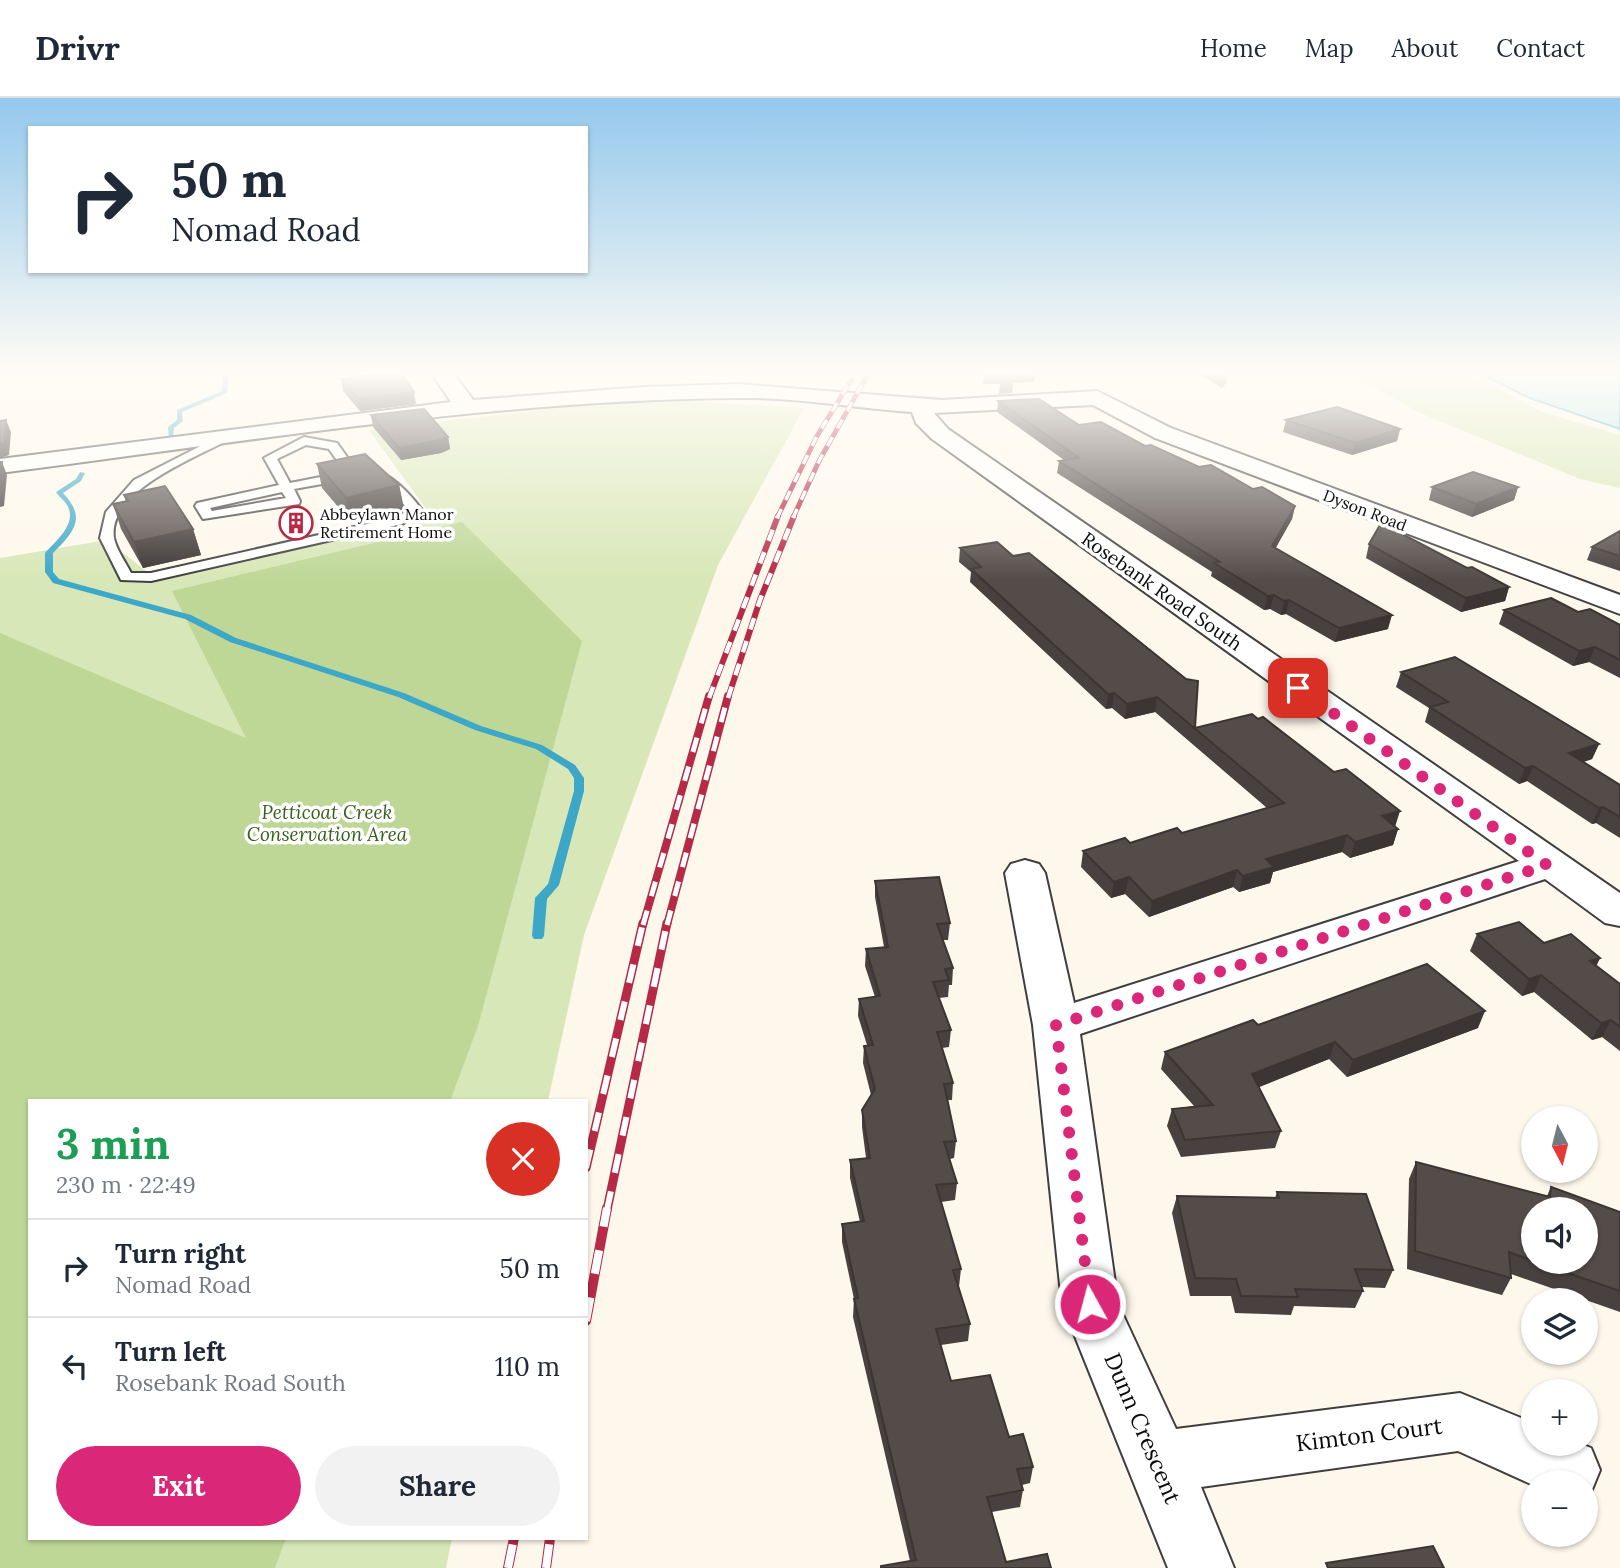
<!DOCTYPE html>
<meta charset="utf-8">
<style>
:root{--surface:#fff;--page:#f2f2f3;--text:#1f2937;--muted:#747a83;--line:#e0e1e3;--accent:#db2777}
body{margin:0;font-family:Lora,serif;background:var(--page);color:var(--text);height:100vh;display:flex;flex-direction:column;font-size:26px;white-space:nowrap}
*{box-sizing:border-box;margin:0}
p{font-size:23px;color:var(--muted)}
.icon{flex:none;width:38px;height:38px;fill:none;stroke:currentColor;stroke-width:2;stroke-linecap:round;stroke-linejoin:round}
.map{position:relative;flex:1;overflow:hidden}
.side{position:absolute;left:28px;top:1001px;width:560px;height:441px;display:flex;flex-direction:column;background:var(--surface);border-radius:0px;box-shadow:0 2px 5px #0004}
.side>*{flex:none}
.hud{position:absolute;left:28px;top:28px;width:560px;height:147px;border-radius:0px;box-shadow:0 2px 5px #0004;background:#fff;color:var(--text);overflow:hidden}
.needle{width:46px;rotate:173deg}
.tools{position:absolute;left:1521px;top:1008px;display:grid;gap:14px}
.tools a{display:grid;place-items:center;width:77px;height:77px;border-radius:50%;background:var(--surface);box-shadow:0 2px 5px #0004;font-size:35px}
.pin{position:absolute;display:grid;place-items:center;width:60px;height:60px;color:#fff;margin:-30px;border-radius:14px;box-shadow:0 4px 10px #0006}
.me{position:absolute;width:77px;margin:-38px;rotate:353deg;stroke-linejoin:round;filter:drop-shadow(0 0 5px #0008)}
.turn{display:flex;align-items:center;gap:24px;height:147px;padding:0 28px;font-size:32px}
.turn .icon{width:91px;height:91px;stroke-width:2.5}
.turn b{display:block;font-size:49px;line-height:60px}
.round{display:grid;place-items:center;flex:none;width:74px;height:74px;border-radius:37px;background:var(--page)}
.summary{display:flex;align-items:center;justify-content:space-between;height:119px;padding:0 28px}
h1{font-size:42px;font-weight:800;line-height:52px;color:#1e9e55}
.action{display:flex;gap:14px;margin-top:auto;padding:14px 28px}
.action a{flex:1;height:80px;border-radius:42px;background:var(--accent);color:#fff;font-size:28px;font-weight:800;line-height:80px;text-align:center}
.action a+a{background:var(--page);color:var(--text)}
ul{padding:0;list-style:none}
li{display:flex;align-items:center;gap:21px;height:98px;padding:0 28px;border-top:2px solid var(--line)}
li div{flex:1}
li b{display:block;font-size:26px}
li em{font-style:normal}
header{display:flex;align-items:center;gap:42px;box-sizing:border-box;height:98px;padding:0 35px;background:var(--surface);border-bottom:2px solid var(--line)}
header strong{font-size:33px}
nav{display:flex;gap:38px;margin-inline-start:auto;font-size:24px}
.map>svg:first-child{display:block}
.green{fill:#d8e7b7}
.forest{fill:#bed797}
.water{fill:#b3e6f3;stroke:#3da7c8;stroke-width:2}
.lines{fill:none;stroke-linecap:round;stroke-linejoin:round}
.stream{fill:#3da7c8;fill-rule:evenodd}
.lane-casing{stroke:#3f3f3f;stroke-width:4}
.street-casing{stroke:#3f3f3f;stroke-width:4}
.lane{fill:#fff;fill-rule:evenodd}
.street{fill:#fff;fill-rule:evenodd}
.rail-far4-casing{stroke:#b62a47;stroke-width:5}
.rail-far3-casing{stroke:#b62a47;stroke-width:6}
.rail-far2-casing{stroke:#b62a47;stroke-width:8}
.rail-far1-casing{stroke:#b62a47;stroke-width:9}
.rail-casing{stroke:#b62a47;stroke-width:10}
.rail-far4{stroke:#fff;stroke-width:3.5;stroke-dasharray:10;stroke-linecap:butt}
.rail-far3{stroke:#fff;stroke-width:4.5;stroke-dasharray:12;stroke-linecap:butt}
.rail-far2{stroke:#fff;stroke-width:5;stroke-dasharray:15;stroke-linecap:butt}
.rail-far1{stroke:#fff;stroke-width:6;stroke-dasharray:19;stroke-linecap:butt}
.rail{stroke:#fff;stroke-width:8;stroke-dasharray:24;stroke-linecap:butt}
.wall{fill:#48413f;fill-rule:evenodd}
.shaded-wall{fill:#3b3533}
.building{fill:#544c49;stroke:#3b3533;stroke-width:2}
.route{stroke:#db2777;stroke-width:12;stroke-dasharray:0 21.6}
.labels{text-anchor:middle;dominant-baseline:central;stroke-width:7;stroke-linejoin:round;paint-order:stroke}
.far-street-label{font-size:16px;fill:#0c0c0c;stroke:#fff}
.far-poi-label{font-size:16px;fill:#0c0c0c;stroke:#fff;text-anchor:start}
.street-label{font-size:19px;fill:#0c0c0c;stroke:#fff}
.park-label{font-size:19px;font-style:italic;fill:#38611f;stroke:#fff}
.near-street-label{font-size:23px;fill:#0c0c0c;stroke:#fff}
</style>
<header>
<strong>Drivr</strong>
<nav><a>Home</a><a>Map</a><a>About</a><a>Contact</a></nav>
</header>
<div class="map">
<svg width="1620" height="1470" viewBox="0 0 1620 1470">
<rect width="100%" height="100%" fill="#fef8ec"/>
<path class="green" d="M1352,276H1469L1542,314L1620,337V390L1580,381L1418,314Z
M686,303L804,310L718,467L584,837L548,1003H30V1440H452L446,1470H0V460L107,442L156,481L429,415L369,332L584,307Z"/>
<path class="forest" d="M462,424L582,543L478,928L450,1003H30V1440H286L275,1470H0V535L246,640L172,493Z"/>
<path class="water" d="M1482,276H1620V331L1527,299Z"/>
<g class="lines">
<path class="stream" d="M223,276H229L227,295L182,314L183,323L174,330L173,341H169L168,329L177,322V312L222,293Z
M80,374L85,375L81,383L63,395C87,420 74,434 53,455V474L59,481L191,517L236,540L404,595L481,628L542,647L575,667L584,680V693L559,787L547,801L544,838L542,841H534L532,838L535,800L548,786L574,693V680L568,671L536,651L475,632L398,599L230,544L185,521L53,485L45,474V455C56,443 78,425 67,407C64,402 59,399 56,394L76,381Z"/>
<defs>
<path id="lane" d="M224,336L228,338V342C195,360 107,393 114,440C116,451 126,465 131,475H151L398,419L408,412C386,383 379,380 344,372L329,351L306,347L277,361L290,385L346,374L350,375V381L294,391L300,403L299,406L203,421L195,408L197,405L279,387L264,360L304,339L337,345L352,366C386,371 402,386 423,413L402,426L151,483L121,482L100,440L106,414L134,382ZM282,394L286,400L212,413L210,410Z"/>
<path id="street" d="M432,276H454L473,302L645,289L738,286L942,302L1097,293L1171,330L1620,497V516L1155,340L1093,307L934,315L948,331L1620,795V828L1605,825L1545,781L1080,936L1118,1206L1176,1331L1460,1295L1533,1325V1346H1581L1591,1350L1600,1372L1591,1394L1586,1396V1384H1533V1387L1458,1353L1201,1389L1234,1470H1168L1062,1206L1033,927L1005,775L1011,766L1025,762L1039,766L1045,775L1074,905L1519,763L932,341L916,325L912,314C854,310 796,299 738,300C490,302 245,344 0,375V361L451,304Z"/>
</defs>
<use href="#lane" class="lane-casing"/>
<use href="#street" class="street-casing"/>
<use href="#lane" class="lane"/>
<use href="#street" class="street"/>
<defs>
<path id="rail-far4" d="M777,420L817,338L855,276
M793,420L819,363L868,276"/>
<path id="rail-far3" d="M709,600L778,418
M728,600L760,502L794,418"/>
<path id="rail-far2" d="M643,827L709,598
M667,827L728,598"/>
<path id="rail-far1" d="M586,1070L643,825
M607,1112L667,825"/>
<path id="rail" d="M586,1223L607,1110
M508,1470L514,1440
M546,1470L550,1440"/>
</defs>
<use href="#rail-far4" class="rail-far4-casing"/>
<use href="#rail-far3" class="rail-far3-casing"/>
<use href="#rail-far2" class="rail-far2-casing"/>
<use href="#rail-far1" class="rail-far1-casing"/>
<use href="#rail" class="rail-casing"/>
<use href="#rail-far4" class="rail-far4"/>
<use href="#rail-far3" class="rail-far3"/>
<use href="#rail-far2" class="rail-far2"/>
<use href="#rail-far1" class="rail-far1"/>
<use href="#rail" class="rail"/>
</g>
<path class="wall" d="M984,276H1035L1034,284L1013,285L1012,295L999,296L1000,286H983Z
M1199,276H1227L1226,285L1222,290Z
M341,281L416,306L360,313L343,293Z
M998,303L1145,348L1295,408L1292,421L1275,450L1388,531L1335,544L1286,516L1281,517L1270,511L1264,512L1211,478L1212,474L1057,375L1059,363L1064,362L997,314Z
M371,317L448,339L450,351L441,355L401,362L373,329Z
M1286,322L1400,331L1397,343L1352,357L1283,334Z
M317,366L399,387L404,411L352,425L322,390Z
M1432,389H1518L1514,402L1472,419L1429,402Z
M124,397L193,431L201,457L143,470L121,431L113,406L126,404Z
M1620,433V473L1587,462L1592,449Z
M997,444L1195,630L1395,728L1398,731L1393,747L1350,760L1342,754L1273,774L1270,785L1239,794L1233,789L1149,819L1125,796L1111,800L1081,769L1083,753L1182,735L1267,710L1155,614L1125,621L1112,610L1106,611L970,484L971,474L959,464L960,450Z
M1369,446L1467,470L1509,489L1505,503L1461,514L1366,460Z
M1504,512L1578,514L1620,527V580L1589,564L1573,568L1499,526Z
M1401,574L1599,646L1592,661L1583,664L1620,687V740L1596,725L1592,726L1527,683L1519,686L1425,624L1429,610L1396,589Z
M875,783L950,825L948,842H943L953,870L952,887H949L948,899L939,900L951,932L949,949L942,950L953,985L952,1002H948L956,1043L954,1060L950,1061L957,1085L955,1102L941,1104L961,1171L959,1189L970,1226L968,1243L941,1247L951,1283L1009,1339L1033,1369L1030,1385L1022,1387L1023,1392L1020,1409L992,1414L1006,1464L1051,1470L910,1463L853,1219L854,1201L842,1144V1126L860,1124L850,1080V1062L866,1060L862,1029V1012L871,997L863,965L864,948L867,947L858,918L859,901L875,899L865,868L866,851L884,849L875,799Z
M1477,836L1544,845L1600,860L1596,868L1620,886V953L1602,939L1592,942L1534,894L1522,898L1470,853Z
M1258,927L1478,930L1347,979L1329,961L1258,989L1281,1033L1275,1050L1181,1059L1167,1028L1172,1011L1194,1008L1161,971L1165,954Z
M1416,1064L1547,1098L1551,1089L1620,1114V1214L1511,1176V1180L1502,1197L1407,1171L1409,1081ZM1533,1111L1586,1164H1533Z
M1277,1094L1393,1172L1385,1190L1361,1189L1363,1193L1355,1210L1294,1208L1291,1217L1235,1215L1231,1198H1190L1172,1115L1177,1098L1275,1100Z"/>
<path class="shaded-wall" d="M1226,276H1227L1226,285L1222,290L1224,279Z
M414,294L416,306L360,313L358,301Z
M6,322L11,334L9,357L0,360V346Z
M1400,331L1397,343L1352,357L1355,345Z
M448,339L450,351L441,355L401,362L399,350Z
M2,364L7,377L4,408L0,409V388Z
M399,387L404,411L352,425L346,400Z
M1518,389L1514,402L1472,419L1476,406Z
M1295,408L1292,421L1269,462L1272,448Z
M193,431L201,457L143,470L134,444Z
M1509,489L1505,503L1461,514L1466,500Z
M1274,497L1270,511L1264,512L1268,498Z
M1289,502L1286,516L1281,517L1284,503Z
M1392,517L1388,531L1335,544L1339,530Z
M1595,549L1589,564L1573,568L1579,553Z
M1114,595L1112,610L1106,611L1108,596Z
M1157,599L1155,614L1125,621L1127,606Z
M1599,646L1592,661L1563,671L1569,655Z
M1533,668L1527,683L1519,686L1525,670Z
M1603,709L1596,725L1592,726L1599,710Z
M1400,713L1395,729L1382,718Z
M1398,731L1393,747L1350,760L1355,744Z
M1347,737L1342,754L1273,774L1270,785L1239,794L1243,778L1266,761Z
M1237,772L1233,789L1149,819L1152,803Z
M1129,779L1125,796L1111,800L1114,784Z
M1600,860L1592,877L1590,863Z
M1541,877L1534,894L1522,898L1529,881Z
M1485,913L1478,930L1347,979L1353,962Z
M1611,922L1602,939L1592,942L1601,925Z
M1335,944L1329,961L1247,994L1252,976Z"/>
<path class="building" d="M374,276H402L414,294L358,301L341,281Z
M1004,278L1013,284L1000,285Z
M1039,301L1079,327L1101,324L1145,348L1151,347L1199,369L1211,367L1253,391L1262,389L1295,408L1272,448L1392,517L1339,530L1289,502L1284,503L1274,497L1268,498L1214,465L1220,464L1059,363L1079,360L998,303Z
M1337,309L1400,331L1355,345L1286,322Z
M424,311L448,339L439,342L399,350L371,317Z
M6,322L4,345L0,346V323Z
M365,356L399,387L346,400L317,366Z
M0,364H2L0,388Z
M1473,374L1518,389L1476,406L1432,389Z
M165,388L193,431L134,444L113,406L128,403L124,397Z
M1381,425L1467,470L1472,469L1509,489L1466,500L1369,446Z
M1620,433V458L1592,449Z
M997,444L1013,458L1029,455L1186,581L1198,583L1195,630L1252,616L1258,621L1263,619L1334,674L1346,671L1400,713L1382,718L1398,731L1355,744L1347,737L1266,761L1274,769L1243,778L1237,772L1152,803L1129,779L1114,784L1083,753L1125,740L1130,745L1177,730L1182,735L1284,705L1157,599L1127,606L1114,595L1108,596L971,471L981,469L960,450Z
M1551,500L1578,514L1590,511L1620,527V562L1595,549L1579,553L1504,512Z
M1455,559L1599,646L1569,655L1620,687V719L1603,709L1599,710L1533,668L1525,670L1430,609L1448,604L1401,574Z
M939,779L950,825L937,826L953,870L945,871L949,882L933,884L951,932L937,934L953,985L944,986L956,1043L944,1044L957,1085L936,1087L961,1171L953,1172L970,1226L936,1231L951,1283L990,1277L1009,1339L1023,1336L1033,1369L1017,1371L1023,1392L987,1399L1006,1464L1047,1456L1051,1470H881V1468L916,1462L854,1201L858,1200L842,1126L864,1123L850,1062L870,1060L862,1012L875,991L864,948L873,947L859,901L880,898L866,851L888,849L875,783Z
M1519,824L1544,845L1571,836L1600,860L1590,863L1620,886V929L1611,922L1601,925L1541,877L1529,881L1477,836Z
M1427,866L1485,913L1353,962L1335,944L1252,976L1281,1033L1185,1042L1172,1011L1213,1007L1165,954L1253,922L1258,927Z
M1416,1064L1550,1099L1551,1089L1620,1114V1193L1536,1164H1586V1111H1533V1163L1509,1154L1511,1180L1415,1153Z
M1277,1094L1366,1096L1393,1172L1355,1171L1363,1193L1295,1191L1298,1199L1241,1198L1236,1181L1195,1180L1177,1098L1279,1100Z
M1433,1448L1444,1470H1328L1326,1465Z"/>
<linearGradient id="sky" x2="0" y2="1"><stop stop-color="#93c8ec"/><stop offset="0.57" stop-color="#fffcf6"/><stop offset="1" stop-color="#fffcf6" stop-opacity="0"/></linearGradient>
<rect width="1620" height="482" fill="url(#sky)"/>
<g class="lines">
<path class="route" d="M1090,1206L1056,927L1547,767L1298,590"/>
</g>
<defs>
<symbol id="building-ring" viewBox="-11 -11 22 22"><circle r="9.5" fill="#fff" stroke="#b62a47" stroke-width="1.5"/><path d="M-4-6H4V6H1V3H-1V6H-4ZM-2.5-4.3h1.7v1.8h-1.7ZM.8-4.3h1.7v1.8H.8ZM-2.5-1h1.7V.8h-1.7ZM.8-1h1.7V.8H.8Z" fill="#b62a47"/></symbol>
</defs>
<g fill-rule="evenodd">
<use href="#building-ring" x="277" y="406" width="38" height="38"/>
</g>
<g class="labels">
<g class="far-street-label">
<text transform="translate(1365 412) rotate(21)">Dyson Road</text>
</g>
<g class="far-poi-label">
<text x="320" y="416">Abbeylawn Manor<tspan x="320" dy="18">Retirement Home</tspan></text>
</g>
<g class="street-label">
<text transform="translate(1162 493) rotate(35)">Rosebank Road South</text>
</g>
<g class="park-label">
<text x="327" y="714">Petticoat Creek<tspan x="327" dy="22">Conservation Area</tspan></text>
</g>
<g class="near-street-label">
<text transform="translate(1143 1330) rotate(67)">Dunn Crescent</text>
<text transform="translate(1369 1336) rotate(-7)">Kimton Court</text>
</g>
</g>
</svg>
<div class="tools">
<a><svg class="needle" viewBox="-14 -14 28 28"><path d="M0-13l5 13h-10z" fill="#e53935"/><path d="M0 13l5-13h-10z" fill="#747a83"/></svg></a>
<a><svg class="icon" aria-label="sound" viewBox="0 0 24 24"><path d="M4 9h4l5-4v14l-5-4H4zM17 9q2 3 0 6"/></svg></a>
<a><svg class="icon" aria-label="layers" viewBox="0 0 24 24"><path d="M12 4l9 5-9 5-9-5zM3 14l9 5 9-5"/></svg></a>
<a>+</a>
<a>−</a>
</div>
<div class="pin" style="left:1298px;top:590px;background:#d93025"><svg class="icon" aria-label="arrive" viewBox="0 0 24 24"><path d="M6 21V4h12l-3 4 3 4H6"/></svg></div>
<svg class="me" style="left:1090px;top:1206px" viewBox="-20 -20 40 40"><circle r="17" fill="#db2777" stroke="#fff" stroke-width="3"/><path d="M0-11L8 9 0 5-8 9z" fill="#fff"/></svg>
<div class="hud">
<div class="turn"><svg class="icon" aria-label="right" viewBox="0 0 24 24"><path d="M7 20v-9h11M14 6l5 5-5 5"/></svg><div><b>50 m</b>Nomad Road</div></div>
</div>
<section class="side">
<div class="summary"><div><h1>3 min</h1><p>230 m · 22:49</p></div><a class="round" style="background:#d93025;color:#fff"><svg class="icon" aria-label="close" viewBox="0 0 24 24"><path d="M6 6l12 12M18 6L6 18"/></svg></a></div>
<ul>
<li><svg class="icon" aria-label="right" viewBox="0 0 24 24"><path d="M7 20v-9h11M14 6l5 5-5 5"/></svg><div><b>Turn right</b><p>Nomad Road</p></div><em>50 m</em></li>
<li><svg class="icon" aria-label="left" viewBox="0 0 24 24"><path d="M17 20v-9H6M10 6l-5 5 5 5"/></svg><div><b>Turn left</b><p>Rosebank Road South</p></div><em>110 m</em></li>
</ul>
<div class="action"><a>Exit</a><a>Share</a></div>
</section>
</div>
